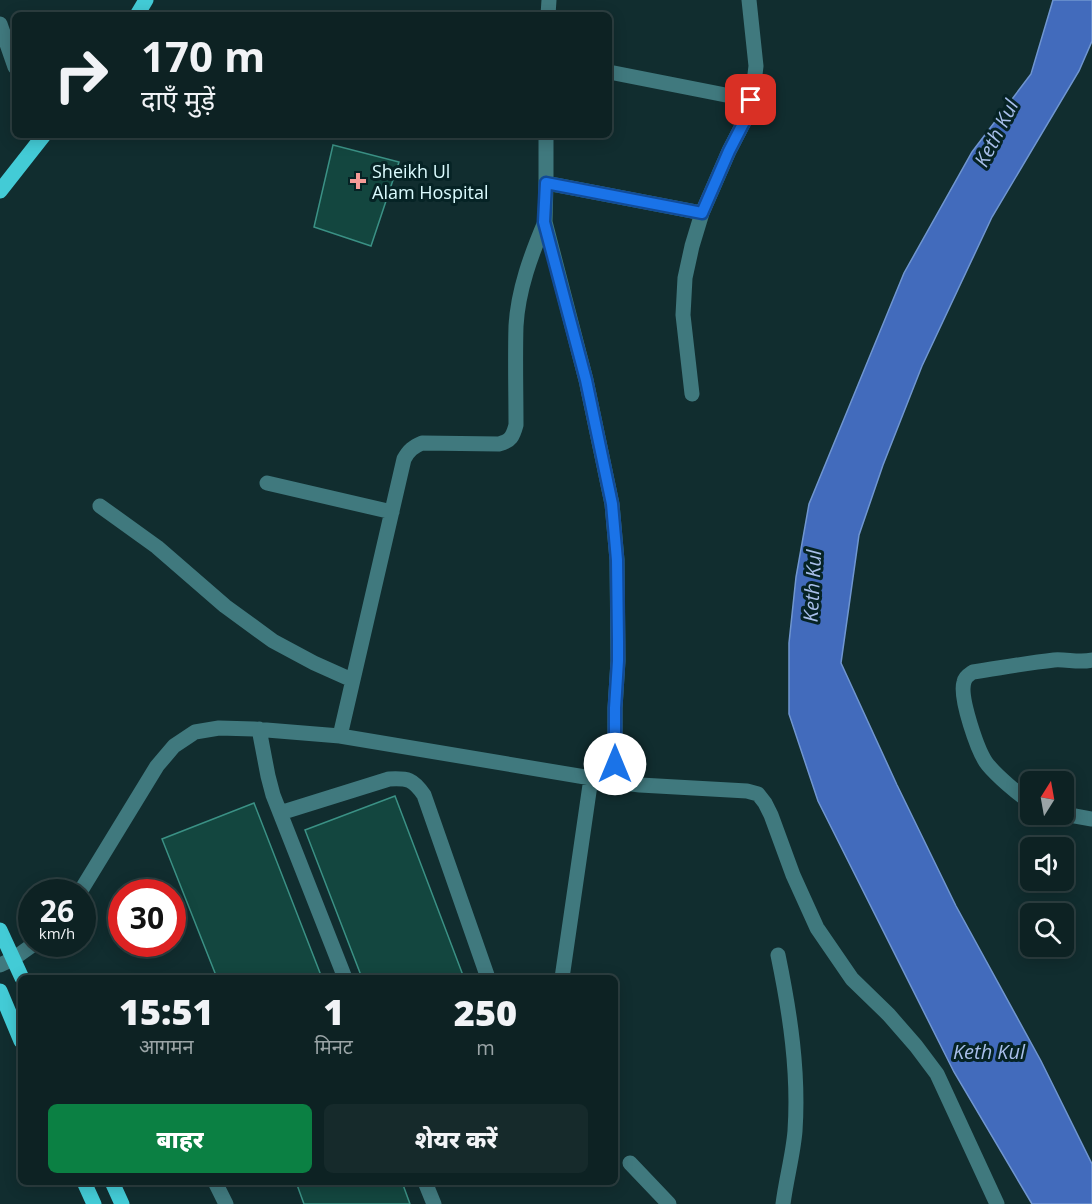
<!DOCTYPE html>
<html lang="hi">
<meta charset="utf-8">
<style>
:root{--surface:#0d2223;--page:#162a2b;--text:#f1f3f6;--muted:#9aa4a6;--line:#2d3f41;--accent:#0b8043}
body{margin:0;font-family:"Open Sans","Noto Sans Devanagari",sans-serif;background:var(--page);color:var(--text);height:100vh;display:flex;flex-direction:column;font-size:22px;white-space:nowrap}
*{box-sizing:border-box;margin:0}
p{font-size:20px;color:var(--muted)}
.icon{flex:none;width:33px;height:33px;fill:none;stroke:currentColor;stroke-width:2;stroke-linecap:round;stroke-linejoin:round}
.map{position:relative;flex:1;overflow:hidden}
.drawer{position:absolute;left:18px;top:975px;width:600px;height:210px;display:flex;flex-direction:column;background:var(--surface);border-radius:9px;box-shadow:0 3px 15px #0003,0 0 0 2px var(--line)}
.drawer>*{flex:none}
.hud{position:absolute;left:12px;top:12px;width:600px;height:126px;border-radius:9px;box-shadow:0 3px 15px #0003,0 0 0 2px var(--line);background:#0d2223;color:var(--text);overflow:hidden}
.needle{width:39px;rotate:11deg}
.controls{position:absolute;left:1020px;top:771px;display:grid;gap:12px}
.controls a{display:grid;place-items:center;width:54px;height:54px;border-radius:9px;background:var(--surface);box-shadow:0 3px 15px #0003,0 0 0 2px var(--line);font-size:30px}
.speed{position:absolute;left:18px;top:879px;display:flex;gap:12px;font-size:30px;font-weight:700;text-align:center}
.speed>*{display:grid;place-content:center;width:78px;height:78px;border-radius:50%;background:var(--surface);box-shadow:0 3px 15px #0003,0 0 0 2px var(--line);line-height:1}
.speed small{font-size:15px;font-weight:400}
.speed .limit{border:9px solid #d22;background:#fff;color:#111}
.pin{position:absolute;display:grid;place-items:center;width:51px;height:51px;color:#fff;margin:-26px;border-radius:12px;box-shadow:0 3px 9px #0006}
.me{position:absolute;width:66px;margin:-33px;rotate:0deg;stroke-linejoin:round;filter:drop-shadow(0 0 4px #0008)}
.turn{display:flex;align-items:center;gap:21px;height:126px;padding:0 30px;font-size:27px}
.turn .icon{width:78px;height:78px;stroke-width:2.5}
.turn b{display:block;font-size:42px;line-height:51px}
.eta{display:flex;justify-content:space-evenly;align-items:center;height:102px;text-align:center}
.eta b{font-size:36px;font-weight:800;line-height:42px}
.action{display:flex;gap:12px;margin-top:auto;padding:12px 30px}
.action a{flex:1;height:69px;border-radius:9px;background:var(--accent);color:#fff;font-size:24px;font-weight:800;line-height:69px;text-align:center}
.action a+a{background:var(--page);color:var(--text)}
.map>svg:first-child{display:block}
.water{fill:#426bbc;stroke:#7096d0;stroke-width:1.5}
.building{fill:#13463f;stroke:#3b9185;stroke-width:1.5}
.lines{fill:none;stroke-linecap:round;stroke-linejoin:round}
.minor{stroke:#40797e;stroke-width:15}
.major{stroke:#43cbd6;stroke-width:15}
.route-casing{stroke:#114b97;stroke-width:15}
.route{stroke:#1a73e8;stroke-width:10}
.poi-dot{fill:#f59b97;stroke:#062325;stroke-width:2}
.labels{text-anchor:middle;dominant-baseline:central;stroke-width:6;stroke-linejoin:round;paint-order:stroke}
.poi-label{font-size:18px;fill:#dcfcff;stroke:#062325;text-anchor:start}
.water-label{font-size:20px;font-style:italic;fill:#a8bfea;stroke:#062325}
</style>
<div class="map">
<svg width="1092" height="1204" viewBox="0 0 1092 1204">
<rect width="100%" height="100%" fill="#112d2f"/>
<path class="water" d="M1053,0H1092V41L1079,71L992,217L922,366L883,465L859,535L841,663L897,785L956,906L1041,1061L1092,1164V1204H1032L954,1072L818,801L789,714V643L796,577L809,504L904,273L972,152L1031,74Z"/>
<path class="building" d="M333,145L399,162L371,246L314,227Z
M395,796L464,978H362L305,830Z
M254,803L322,978H217L162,839Z
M296,1182H402L410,1204H304Z"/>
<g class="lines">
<path class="minor" d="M548,15L549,0
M0,24L15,67
M609,72L751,100
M546,135V183L545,222L586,380L612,504L617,560L618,661L615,708V782
M546,183L702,213
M692,394L683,315L685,278L692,246L702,213L729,151L745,120L753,91L756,66L749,0
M267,483L392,512
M100,506L157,547L225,606L273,641L314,663L352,680
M259,729L268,776L273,795L345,978
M340,736L404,459C409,450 413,447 422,443L499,444C511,441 513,436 516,425C516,392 515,359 516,326C518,290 531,255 545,222
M1030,802C1017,793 998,777 988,765C978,753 959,697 964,682C965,676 969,675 973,672C1000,668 1027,663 1054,660C1066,659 1080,663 1092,660
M280,813L389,779C408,778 413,779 424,795L488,978
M1064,814L1092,819
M80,892L157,766L174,746L195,732L219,728L254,729L340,736L615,782L640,785L747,791L758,794L765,803L771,815L793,875L817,928L852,979L889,1015L916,1046L937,1074L997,1204
M778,955C790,1013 799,1072 795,1131C793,1155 786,1180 783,1204
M0,965L13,959L34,944
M562,978L591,778
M630,1163L669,1204
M215,1182L226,1204
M425,1182L434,1204"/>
<path class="major" d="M137,15L146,0
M0,191L44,135
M0,930L22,978
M0,991L21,1041
M84,1182L94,1204
M112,1182L122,1204"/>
</g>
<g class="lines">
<defs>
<path id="route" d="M615,764V708L618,661V641L617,560L612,504L586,380L544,222L546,183L702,213L729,151L745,120L751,100"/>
</defs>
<use href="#route" class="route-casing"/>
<use href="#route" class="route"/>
</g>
<path class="poi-dot" d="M355 172h6v6h6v6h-6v6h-6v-6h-6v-6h6z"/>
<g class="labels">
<g class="poi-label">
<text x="372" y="171">Sheikh Ul<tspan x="372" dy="21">Alam Hospital</tspan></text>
</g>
<g class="water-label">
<text transform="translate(996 133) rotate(-63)">Keth Kul</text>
<text transform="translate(812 586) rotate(-87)">Keth Kul</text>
<text x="989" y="1051">Keth Kul</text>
</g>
</g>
</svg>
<div class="controls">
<a><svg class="needle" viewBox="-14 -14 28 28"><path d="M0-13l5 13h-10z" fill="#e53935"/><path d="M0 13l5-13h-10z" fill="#9aa4a6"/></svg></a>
<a><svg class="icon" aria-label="sound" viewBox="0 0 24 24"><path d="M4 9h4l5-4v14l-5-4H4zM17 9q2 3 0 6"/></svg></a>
<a><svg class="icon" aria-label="search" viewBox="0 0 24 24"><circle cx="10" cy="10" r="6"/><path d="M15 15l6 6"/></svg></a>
</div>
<div class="speed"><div>26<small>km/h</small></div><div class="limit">30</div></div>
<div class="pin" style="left:751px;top:100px;background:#d93025"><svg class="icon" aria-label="arrive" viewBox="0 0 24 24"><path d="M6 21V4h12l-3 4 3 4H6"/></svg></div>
<svg class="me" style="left:615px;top:764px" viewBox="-20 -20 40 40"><circle r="19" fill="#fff"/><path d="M0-13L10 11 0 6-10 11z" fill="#1a73e8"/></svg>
<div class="hud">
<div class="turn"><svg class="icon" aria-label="right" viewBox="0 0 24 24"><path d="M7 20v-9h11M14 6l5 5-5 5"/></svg><div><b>170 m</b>दाएँ मुड़ें</div></div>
</div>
<section class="drawer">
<div class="eta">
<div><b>15:51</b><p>आगमन</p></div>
<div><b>1</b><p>मिनट</p></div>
<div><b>250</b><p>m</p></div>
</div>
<div class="action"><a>बाहर</a><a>शेयर करें</a></div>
</section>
</div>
